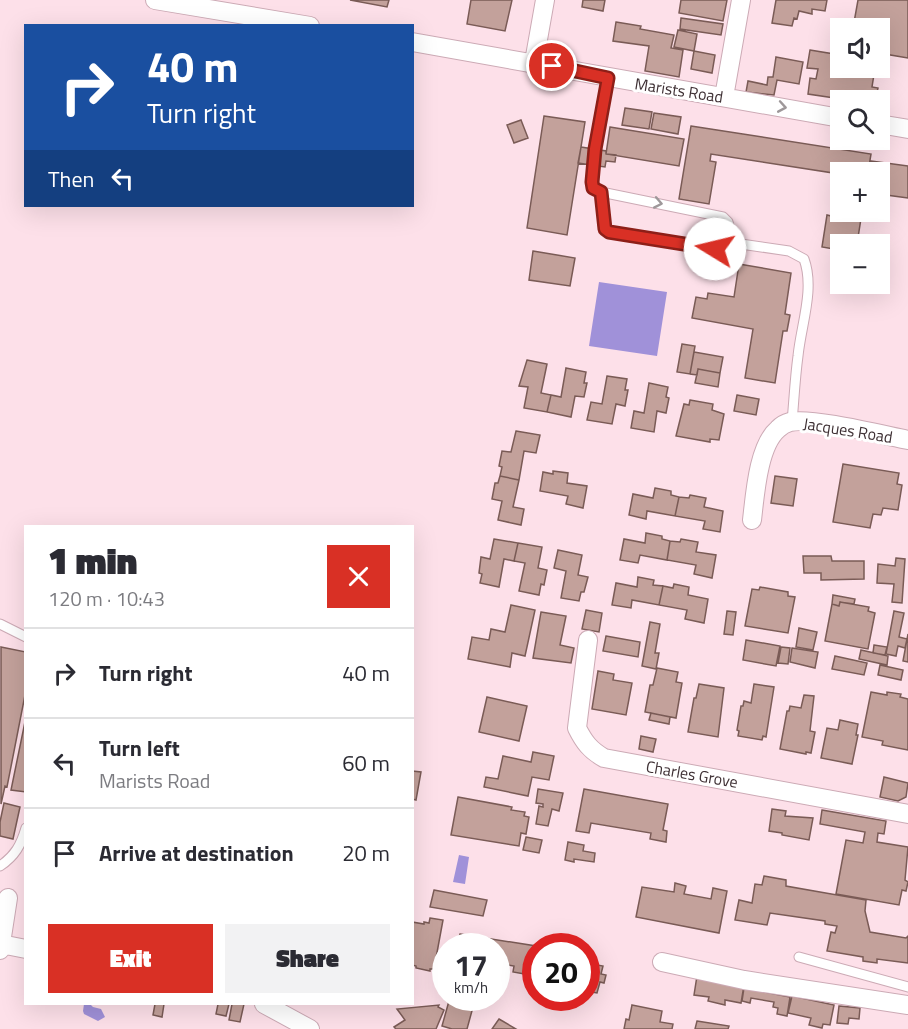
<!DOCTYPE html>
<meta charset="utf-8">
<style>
:root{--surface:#fff;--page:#f2f2f3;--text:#2b2b33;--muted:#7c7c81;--line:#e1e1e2;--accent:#d93025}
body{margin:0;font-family:"Titillium Web",sans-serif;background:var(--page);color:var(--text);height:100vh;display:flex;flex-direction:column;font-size:22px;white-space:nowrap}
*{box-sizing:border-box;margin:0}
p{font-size:20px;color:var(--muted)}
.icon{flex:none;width:33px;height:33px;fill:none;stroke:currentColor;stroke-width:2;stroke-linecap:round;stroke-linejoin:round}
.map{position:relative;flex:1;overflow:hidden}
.drawer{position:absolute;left:24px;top:525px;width:390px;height:480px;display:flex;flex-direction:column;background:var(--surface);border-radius:0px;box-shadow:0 6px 24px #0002}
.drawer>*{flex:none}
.guide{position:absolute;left:24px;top:24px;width:390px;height:183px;border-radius:0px;box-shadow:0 6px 24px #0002;background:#1a4fa0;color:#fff;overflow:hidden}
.buttons{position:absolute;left:830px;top:18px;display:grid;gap:12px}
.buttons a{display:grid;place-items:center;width:60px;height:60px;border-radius:0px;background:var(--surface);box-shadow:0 6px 24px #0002;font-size:30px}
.speed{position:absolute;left:432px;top:933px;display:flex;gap:12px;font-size:30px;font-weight:700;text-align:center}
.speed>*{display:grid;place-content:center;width:78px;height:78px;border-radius:50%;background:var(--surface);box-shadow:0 6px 24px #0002;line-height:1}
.speed small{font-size:15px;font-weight:400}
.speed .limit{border:9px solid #d22;background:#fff;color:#111}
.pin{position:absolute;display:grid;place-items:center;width:51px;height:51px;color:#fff;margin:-26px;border:3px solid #fff;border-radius:50%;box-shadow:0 2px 6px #0007}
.me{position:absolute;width:66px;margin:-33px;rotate:279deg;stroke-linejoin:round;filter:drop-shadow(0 0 4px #0008)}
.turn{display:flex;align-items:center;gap:21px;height:126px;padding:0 24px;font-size:27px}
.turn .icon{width:78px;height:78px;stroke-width:2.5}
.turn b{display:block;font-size:42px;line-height:51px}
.then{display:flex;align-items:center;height:57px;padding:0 24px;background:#0003;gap:12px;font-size:22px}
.round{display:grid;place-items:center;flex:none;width:63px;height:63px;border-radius:0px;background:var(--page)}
.headline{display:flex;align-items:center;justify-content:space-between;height:102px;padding:0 24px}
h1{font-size:36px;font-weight:800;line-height:45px}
.button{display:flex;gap:12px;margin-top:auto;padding:12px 24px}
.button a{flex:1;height:69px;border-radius:0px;background:var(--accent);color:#fff;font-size:24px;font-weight:800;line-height:69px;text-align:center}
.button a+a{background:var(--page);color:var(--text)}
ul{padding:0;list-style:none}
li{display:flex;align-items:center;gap:18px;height:90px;padding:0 24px;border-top:2px solid var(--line)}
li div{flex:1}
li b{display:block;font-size:22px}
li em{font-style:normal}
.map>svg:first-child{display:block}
.water{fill:#a091d9}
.building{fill:#c3a19b;stroke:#7a5b56;stroke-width:1.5}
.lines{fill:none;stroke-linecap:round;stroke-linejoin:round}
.lane-casing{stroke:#ccaab5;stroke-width:11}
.street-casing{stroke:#ccaab5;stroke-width:20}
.lane{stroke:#fff;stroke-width:9}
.street{stroke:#fff;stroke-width:18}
.oneway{stroke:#9e989a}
.route-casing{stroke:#8d1f18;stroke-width:15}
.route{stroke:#d93025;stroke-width:10}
.labels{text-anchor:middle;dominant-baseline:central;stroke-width:6;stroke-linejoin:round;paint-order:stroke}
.street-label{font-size:16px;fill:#3e3034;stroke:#fff}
</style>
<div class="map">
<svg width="908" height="1029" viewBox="0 0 908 1029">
<rect width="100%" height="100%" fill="#fde0e9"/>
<path class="water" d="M599,282L667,292L657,356L589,346Z
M459,855L469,857L465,884L453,882Z
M84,1004H90L93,1007L101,1009L105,1017L98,1021L84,1014L83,1011Z"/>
<path class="building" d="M350,0H389L387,7Z
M471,0H512L505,31L467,24Z
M583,0H605L603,11L582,7Z
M681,0H727L723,21L679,13Z
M776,0H827L825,11L812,9V14L799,11L797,19L794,18L792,26L772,23Z
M858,0H908V58L879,53V28H853Z
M681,18L723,24L721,35L680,29Z
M616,22L641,26L640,29L674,35L671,48L683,50L679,77L645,71L649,46L613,41Z
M678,30L697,34L694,51L674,47Z
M810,50L840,55V68H875L872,87L878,88L875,100H848L808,94L810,78L816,79L818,69L807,68Z
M694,51L715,55L712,73L691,69Z
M776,57L803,62L799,84L777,80L774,95L746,92L748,81L767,85L768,77H773Z
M625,108L652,112L649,129L622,125Z
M654,113L681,117L678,134L651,129Z
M544,116L585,122L567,235L527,228Z
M521,120L528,138L514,143L507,125Z
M691,126L871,154L868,172H840V174L711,154L710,161L716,162L709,204L679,199Z
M610,127L684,139L679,166L606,154Z
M581,147L606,151V154L616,155L615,162L606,161L605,167L578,163Z
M871,161L908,166V198L879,194V172H869Z
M840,187V212H862L857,244H840V250L822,247L827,215L835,217Z
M533,251L575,258L570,286L529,280Z
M739,264L791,273L785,314L790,315L787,331H783L775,383L745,378L753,329L692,318L696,297L707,299L708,293L734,297Z
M682,344L695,346L690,374L677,372Z
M694,352L723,357L720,373L698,369L697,375L690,374Z
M527,360L547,364L541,393L551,395L547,412L524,408L528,387L519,386Z
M566,368L586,372L584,383H587L584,397L575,396L571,417L547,412L551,395L561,397Z
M698,369L720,373L718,387L695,383Z
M607,376L627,379L625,390H628L625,406L616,404L612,424L587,420L591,402L602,404Z
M649,383L668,387L666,397L669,398L666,413L657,411L654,432L631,428L634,411L644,413Z
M737,395L759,399L756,415L734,411Z
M690,400L713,404L712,410L724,414L719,440L710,439V442L676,436L684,404L689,405Z
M516,431L540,435L536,453L524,451L519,480L500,476L502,467L499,466L502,451L511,452Z
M843,464L899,473L897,484L902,485L898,510L883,508L881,515L873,514L870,528L833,522Z
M553,471L568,473L567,483L587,486L583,508L566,504L568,496L540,491L543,472L553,474Z
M500,476L519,480L513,507L524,509L521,525L498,520L502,501L492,499L495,483H498Z
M775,476L797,479L793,506L771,503Z
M655,488L671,491V495L679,497L675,516L647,511L646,519L629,515L633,494L653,498Z
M690,495L706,498L704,507L723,511L720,532L703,529L705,521L675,516L679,497L689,498Z
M646,533L662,536V539L670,541L667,560L640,555L638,563L620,560L624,539L645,543Z
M494,539L518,543L514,561L504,559L499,587L480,583L482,574L479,573L481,557L490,559Z
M681,539L698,542L696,552L716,555L712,578L694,574L696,565L667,560L670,541L680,542Z
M518,543L542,547L538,568L547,570L544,585L541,584L539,595L519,591L525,563L514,561Z
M558,550L582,555L578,575L588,577L584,592H581L579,601L561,598L566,571L554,568Z
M803,556H831L832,561H864V579L821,580V573H804Z
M896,558L905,559L902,603L892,602L894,584L877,583L878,564L895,566Z
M638,577L654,580L653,585L663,586L659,605L632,600L631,608L612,605L616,583L637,587Z
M674,584L689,587L688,595L708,599L704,623L685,619L687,610L659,605L663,586L673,588Z
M760,587L788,592V596L795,597L788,633L745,626L752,589L759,590Z
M833,595L855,599L854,604L840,602L839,606L832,604Z
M840,602L869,607L868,611L875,613L868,649L825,641L832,604L839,606Z
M511,605L535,610L525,656L512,653L510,667L468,659L472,637L489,640L491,629L505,632Z
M586,610L602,613L599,632L582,629Z
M727,611L736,612L733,635L724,634Z
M894,611L904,613L899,637L907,639L905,648L898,646L896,656L886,654Z
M541,612L566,616L560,645L574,648L571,663L533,658Z
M650,622L660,624L655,653H659L656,669L642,666Z
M799,628L817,632L813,650L796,647Z
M908,634V662L903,661Z
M606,636L640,642L638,657L603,651Z
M746,640L780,646L776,666L743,660Z
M874,645L887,647L885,655L873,653Z
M1,647L26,652V690L7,787L5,786L1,804Z
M781,647L790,648L788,664L778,663Z
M792,648L818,652L815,668L790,662Z
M861,650L888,656L887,665L859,659Z
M835,656L867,663L864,675L832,669Z
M880,665L903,670L901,680L878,675Z
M657,668L678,672L676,682L682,683L676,718L645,712L650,685H653Z
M598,671L614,674L613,680L632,683L626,715L592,709Z
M699,684L724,688L718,737L688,732L694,698H696Z
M754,684L774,687L766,737L763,736L762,740L738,736L739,731L737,730L741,706H743L744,701L751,703Z
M871,692L887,695V692L901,694L900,697L908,699V750L882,745L883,741L862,737Z
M804,695L814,696L810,731L815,732L811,753L806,752V754L780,749L787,711H789L790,706L801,708Z
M487,697L527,706L519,741L479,732Z
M651,713L670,717L669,724L649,720Z
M26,717V792L11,790Z
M840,720L858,724L856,735H858L852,764L821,758L827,728L838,730Z
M641,736L656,739L653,752L639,749Z
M533,752L554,756L549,780L532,777L528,796L484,787L486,777L498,779L503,756L531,762Z
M412,771L421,772L416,800L412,799Z
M884,777L908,783L906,797L898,801L880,797Z
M538,789L563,793L559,811L552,809L548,826L536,824L539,806L543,807V804L536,803Z
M584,789L668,804L663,830L667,831L666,842L650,839L651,833L591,823L589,833L576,831Z
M458,797L512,807L511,810L525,812L524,816L529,817L526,834L521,833L519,846L451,835Z
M4,803L20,807L13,839L0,836V822Z
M772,809L786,811L785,816L813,818L809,840L782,835V833L769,831Z
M822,810L886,821L884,834L878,833L877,842L908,847L905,880L908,882L906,891L902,890L899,905L836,894L846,840L863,843L865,832L820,824Z
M526,837L542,840L539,853L523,850Z
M568,842L584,845L583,851L595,853L594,862L574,859V862L565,860Z
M764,876L786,880V886L866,900L865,911L870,932L906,938L908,936V963L877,959V963L863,961V957L827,951L831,932L835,933L837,926L825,924V921L770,913L767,925L735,920L739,900L752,903L755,884L762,885Z
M675,883L686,886L684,894L711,899L713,888L727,891L719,933L636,917L642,887L674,892Z
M434,890L487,900L483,916L430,907Z
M430,918L443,920L434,969H430V971L416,968V966L412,965V922L424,924V922L429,923Z
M460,934L536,946V976L513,972L514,966L508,965L505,979L496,977V946H457Z
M586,963L603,966L601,974L606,975L604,983L600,982L597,993L586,991Z
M697,976L744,985L741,1003L725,1000V1005L708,1001L709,997L694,995Z
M744,988L790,997L787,1016L777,1014L778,1008L773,1007L774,1002L751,998L750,1003L742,1001Z
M792,996L834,1005L830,1025L823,1024L822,1028L809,1025L811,1018L788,1013Z
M449,1001L473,1007L467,1029H452L442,1026Z
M155,1004H164L162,1017L153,1015Z
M218,1004H229L226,1016L216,1014Z
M232,1004H244L240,1022L229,1020Z
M439,1005L438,1007L444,1010L436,1029H396L394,1027L405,1020L397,1009Z
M632,1005L662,1011L660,1022L673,1024L672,1029H624L626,1019L629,1020Z
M839,1006L860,1008L859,1019L849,1018L848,1024L837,1023Z
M499,1019L516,1029H492Z
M697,1021L729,1026L728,1029H695Z"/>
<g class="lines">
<defs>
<path id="lane" d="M608,78L595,149L593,188L601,192L723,217L728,222L734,243
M601,192L603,224L609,232L715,249L734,243L789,251L804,259C815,289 801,325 798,356C795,378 794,400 792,422
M0,624L26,637
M0,866C15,856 21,845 26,828
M799,957L908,987"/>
<path id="street" d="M155,0L310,26
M412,42L840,118
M534,62L545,0
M724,97L741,0
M879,124L908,129
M752,520C755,495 758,446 778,429C781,426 786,423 790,422C811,417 883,435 908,440
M588,640L577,728C584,742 590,750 604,758L908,814
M1,944L26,949
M0,950L8,898
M662,962L744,980L908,1005
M264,1004L310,1029"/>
</defs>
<use href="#lane" class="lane-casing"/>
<use href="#street" class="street-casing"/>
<use href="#lane" class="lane"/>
<use href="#street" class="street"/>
</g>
<defs><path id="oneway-chevron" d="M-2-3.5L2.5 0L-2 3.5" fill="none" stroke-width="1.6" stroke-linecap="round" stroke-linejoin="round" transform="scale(1.5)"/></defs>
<g class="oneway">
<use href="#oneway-chevron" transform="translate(782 107) rotate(10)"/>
<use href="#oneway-chevron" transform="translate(658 203) rotate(11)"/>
</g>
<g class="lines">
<defs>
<path id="route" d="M552,66L608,78L595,149L592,182L593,188L601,192L605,229L609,232L715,249"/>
</defs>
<use href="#route" class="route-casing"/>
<use href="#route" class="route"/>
</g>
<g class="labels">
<g class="street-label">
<text transform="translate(679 90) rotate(9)">Marists Road</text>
<text transform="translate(848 430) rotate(9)">Jacques Road</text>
<text transform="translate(692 774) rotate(10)">Charles Grove</text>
</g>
</g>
</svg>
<div class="buttons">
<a><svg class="icon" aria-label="sound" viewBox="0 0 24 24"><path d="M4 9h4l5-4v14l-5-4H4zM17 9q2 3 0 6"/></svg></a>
<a><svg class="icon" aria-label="search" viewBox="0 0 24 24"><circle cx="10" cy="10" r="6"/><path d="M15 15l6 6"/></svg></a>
<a>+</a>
<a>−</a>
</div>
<div class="speed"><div>17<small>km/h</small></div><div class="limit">20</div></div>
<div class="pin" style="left:552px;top:66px;background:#d93025"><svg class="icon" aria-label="arrive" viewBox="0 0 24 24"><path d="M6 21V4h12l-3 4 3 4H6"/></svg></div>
<svg class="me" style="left:715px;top:249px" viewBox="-20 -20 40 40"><circle r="19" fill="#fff"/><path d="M0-13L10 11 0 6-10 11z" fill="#d93025"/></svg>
<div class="guide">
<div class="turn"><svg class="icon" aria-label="right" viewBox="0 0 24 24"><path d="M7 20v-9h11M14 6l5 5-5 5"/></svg><div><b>40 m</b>Turn right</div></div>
<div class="then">Then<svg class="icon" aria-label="left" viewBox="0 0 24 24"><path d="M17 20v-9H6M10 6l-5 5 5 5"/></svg></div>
</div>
<section class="drawer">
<div class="headline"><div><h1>1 min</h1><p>120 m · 10:43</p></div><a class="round" style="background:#d93025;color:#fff"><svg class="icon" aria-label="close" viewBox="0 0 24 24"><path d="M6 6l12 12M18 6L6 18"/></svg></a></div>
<ul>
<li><svg class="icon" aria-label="right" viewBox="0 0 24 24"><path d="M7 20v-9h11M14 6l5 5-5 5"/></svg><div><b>Turn right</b></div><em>40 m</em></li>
<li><svg class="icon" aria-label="left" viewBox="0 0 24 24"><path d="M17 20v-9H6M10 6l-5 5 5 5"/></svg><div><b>Turn left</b><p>Marists Road</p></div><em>60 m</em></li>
<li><svg class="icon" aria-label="arrive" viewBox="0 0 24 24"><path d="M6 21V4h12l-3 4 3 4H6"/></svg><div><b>Arrive at destination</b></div><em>20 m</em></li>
</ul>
<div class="button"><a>Exit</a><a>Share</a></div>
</section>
</div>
